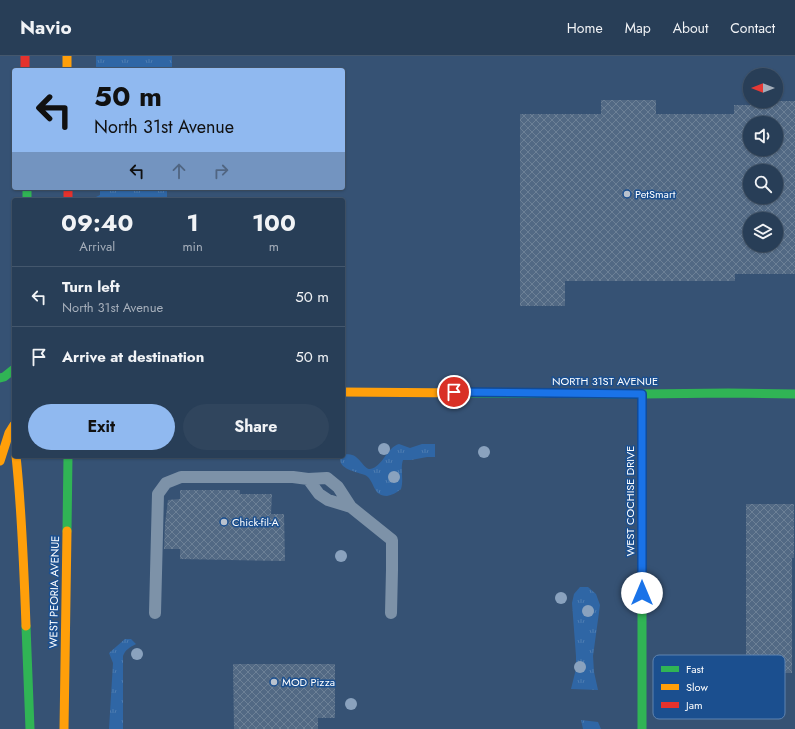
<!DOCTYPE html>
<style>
:root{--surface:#283e57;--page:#30455d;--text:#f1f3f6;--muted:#a5aeba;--line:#44576d;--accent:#90b9f0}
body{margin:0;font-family:Jost,sans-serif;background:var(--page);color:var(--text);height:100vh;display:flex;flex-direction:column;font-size:15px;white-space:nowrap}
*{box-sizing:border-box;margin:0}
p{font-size:13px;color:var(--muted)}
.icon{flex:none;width:22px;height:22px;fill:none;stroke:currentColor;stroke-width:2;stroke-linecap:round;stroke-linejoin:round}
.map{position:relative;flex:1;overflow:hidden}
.drawer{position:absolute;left:12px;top:142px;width:333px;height:260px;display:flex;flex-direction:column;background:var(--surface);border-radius:4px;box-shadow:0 1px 3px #0004,0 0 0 1px var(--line)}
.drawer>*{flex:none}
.banner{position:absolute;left:12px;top:12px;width:333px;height:122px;border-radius:4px;box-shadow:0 1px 3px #0004,0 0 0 1px var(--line);background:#90b9f0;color:#111;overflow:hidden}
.needle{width:26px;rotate:270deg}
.controls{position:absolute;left:743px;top:12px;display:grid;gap:8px}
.controls a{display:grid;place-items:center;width:40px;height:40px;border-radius:50%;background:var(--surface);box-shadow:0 1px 3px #0004,0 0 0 1px var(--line);font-size:20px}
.pin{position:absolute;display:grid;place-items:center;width:34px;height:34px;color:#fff;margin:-17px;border:2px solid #fff;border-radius:50%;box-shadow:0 1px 4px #0007}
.me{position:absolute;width:44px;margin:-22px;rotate:0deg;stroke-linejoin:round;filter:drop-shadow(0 0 3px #0008)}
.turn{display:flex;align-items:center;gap:14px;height:84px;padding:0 16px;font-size:18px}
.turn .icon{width:52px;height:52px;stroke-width:2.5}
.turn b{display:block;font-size:28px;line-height:34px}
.lanes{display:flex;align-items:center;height:38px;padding:0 16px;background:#0003;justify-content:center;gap:20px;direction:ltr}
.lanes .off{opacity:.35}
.eta{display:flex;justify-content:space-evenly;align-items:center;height:68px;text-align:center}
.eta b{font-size:24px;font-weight:700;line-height:28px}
.button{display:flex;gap:8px;margin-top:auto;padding:8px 16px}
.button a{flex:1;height:46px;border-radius:24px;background:var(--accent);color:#111;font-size:16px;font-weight:700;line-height:46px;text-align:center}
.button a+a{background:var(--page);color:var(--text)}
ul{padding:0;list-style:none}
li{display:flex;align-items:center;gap:12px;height:60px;padding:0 16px;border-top:1px solid var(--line)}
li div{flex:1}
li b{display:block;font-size:15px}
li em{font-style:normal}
header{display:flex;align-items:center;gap:24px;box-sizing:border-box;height:56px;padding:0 20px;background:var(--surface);border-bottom:1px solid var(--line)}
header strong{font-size:19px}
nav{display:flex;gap:22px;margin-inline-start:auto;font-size:14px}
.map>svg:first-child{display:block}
.grass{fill:url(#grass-tufts)}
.building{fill:url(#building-cross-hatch);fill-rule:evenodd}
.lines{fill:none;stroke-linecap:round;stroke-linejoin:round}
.lane{stroke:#7d92a8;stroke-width:12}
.fast{stroke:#30b455;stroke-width:9}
.slow{stroke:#ff9f0a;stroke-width:9}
.jam{stroke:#e5322d;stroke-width:9}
.tree{fill:#8aa2be}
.route-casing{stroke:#114b97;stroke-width:10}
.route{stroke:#1a73e8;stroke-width:7}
.poi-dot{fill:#b9c2ce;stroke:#1b4f8f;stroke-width:1.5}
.labels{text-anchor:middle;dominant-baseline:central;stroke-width:3;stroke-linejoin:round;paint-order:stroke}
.poi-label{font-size:11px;fill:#fff;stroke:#1b4f8f;text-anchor:start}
.street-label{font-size:11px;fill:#fff;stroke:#1b4f8f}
.key{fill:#1b4f8f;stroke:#5f84b1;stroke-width:1}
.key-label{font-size:11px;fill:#fff}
</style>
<header>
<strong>Navio</strong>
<nav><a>Home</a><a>Map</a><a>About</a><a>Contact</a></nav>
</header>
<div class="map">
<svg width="795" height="673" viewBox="0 0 795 673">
<defs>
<pattern id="grass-tufts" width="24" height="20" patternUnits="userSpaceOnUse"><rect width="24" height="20" fill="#2f66a5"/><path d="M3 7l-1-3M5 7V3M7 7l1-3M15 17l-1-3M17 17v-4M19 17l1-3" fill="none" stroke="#4e7db2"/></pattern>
<pattern id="building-cross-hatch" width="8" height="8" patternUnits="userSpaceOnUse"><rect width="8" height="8" fill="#526984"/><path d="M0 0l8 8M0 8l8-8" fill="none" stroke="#6c8096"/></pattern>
</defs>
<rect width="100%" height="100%" fill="#365274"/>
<path class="grass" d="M96,0H172V14H99V12H96Z
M100,134H167V144H96V141L100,139Z
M399,388L410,392L422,388H435V401H427L411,404H403C400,413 404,423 401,433C396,437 392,439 387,440C372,440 375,424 365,419C357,416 336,413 341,400C358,392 362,413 370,413C382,412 387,391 399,388Z
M580,531H588L596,538L600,549L593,600L594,616L598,634L571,633L576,613V600L572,547L574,538Z
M125,583H131L136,588C130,591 125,594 123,600V673H109L113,607L109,597Z
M581,664L598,666L601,673H583Z"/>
<path class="building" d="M601,44H656V58H734V49H757V45H795V218H735V225H565V250H520V58H601ZM750,67H776V93H750ZM750,115H776V141H750ZM750,163H776V189H750Z
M180,434H240V438H272L271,458H284L285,505L180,503V493H164L165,468L168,444L180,443Z
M746,448H794V502H792V617H746Z
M233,608H335V662H318V673H234Z"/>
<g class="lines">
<path class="lane" d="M308,423L319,438L328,444L351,451
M155,557L158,438L166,427L181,421H293L308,423L327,422L338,431L351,451L392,484V514L391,557"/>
<path class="fast" d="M27,132V144
M0,322L4,321L14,313
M464,337L642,338L728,337L795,338
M642,338V673
M67,475L68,400
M26,570L30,673"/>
<path class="slow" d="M67,0V14
M343,336L464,337
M16,400C22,456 24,513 26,570
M0,405L9,377L14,369
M64,673L67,475"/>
<path class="jam" d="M25,0V14
M68,132V144"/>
</g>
<g class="tree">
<circle cx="384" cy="393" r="6"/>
<circle cx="484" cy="396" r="6"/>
<circle cx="394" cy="421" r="6"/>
<circle cx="341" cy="500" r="6"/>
<circle cx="561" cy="542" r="6"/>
<circle cx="588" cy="555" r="6"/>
<circle cx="137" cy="598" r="6"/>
<circle cx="580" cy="611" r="6"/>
<circle cx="351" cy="648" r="6"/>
</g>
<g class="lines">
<defs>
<path id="route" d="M454,336L642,338V537"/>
</defs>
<use href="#route" class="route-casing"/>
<use href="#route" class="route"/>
</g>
<g class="poi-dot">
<circle cx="627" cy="138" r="4"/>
<circle cx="224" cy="466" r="4"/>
<circle cx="274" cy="626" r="4"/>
</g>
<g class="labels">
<g class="poi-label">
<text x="635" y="138">PetSmart</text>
<text x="232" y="466">Chick-fil-A</text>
<text x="282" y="626">MOD Pizza</text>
</g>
<g class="street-label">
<text x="605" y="325">NORTH 31ST AVENUE</text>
<text transform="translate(630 445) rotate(-90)">WEST COCHISE DRIVE</text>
<text transform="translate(54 536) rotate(-89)">WEST PEORIA AVENUE</text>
</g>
</g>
<rect x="653" y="599" width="132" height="64" rx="6" class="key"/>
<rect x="661" y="610" width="18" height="6" fill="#30b455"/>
<rect x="661" y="628" width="18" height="6" fill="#ff9f0a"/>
<rect x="661" y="646" width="18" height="6" fill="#e5322d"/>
<g class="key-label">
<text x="686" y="617">Fast</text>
<text x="686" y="635">Slow</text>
<text x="686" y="653">Jam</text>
</g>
</svg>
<div class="controls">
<a><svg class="needle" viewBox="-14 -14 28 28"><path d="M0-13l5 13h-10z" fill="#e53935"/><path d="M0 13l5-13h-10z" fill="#a5aeba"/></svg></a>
<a><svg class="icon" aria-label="sound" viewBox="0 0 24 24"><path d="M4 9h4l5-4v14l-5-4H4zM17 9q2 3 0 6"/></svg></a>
<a><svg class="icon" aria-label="search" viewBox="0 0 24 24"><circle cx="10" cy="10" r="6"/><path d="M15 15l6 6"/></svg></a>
<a><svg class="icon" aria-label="layers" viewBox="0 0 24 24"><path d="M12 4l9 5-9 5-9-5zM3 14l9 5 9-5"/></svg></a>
</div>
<div class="pin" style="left:454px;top:336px;background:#d93025"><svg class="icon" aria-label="arrive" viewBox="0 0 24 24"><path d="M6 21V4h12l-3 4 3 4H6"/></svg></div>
<svg class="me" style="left:642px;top:537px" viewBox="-20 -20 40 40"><circle r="19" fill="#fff"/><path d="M0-13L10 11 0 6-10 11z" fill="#1a73e8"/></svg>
<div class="banner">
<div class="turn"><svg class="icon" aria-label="left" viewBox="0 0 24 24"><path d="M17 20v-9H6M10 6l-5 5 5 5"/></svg><div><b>50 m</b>North 31st Avenue</div></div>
<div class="lanes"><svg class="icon" aria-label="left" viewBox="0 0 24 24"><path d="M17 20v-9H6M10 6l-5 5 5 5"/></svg><svg class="icon off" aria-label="ahead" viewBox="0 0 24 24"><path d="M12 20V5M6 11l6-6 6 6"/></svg><svg class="icon off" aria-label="right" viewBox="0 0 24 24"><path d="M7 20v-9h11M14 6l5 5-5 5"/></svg></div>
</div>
<section class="drawer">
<div class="eta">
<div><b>09:40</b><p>Arrival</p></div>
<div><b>1</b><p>min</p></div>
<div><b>100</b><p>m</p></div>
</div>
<ul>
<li><svg class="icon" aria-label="left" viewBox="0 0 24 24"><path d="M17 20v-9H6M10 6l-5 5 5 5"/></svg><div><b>Turn left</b><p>North 31st Avenue</p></div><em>50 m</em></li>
<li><svg class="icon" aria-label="arrive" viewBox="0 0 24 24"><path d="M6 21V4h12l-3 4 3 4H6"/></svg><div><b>Arrive at destination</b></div><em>50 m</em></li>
</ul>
<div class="button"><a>Exit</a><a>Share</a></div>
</section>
</div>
